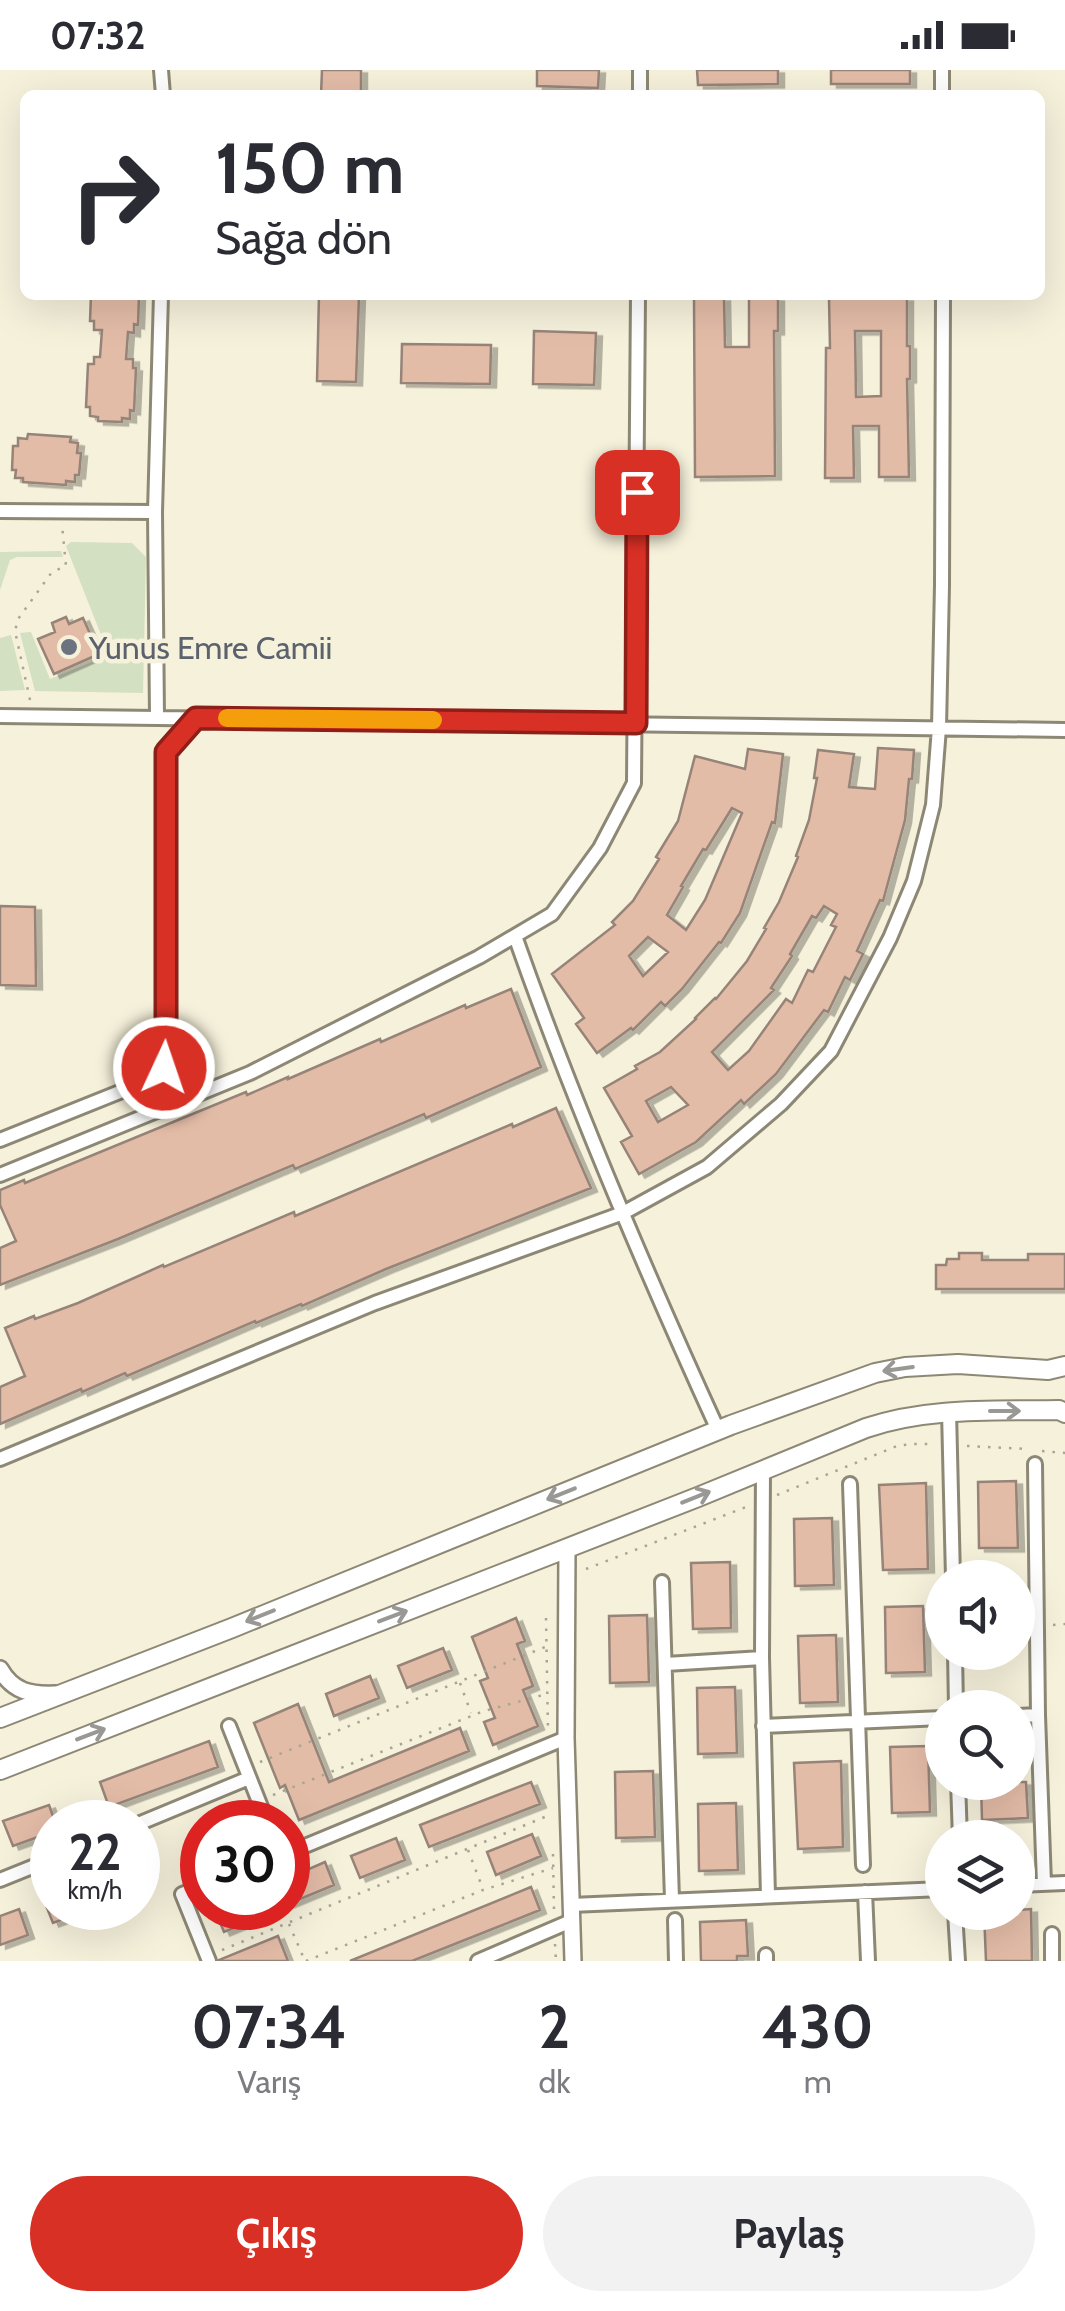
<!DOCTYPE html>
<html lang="tr">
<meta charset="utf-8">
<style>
:root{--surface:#fff;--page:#f2f2f3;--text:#2b2b33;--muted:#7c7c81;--accent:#d93025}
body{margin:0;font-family:Cabin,sans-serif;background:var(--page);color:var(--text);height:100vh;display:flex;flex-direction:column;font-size:38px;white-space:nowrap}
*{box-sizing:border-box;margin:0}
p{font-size:32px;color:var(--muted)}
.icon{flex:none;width:55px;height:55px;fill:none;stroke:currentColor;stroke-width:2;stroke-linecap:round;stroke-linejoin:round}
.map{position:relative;height:1891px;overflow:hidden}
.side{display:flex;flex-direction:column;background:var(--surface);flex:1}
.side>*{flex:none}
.guide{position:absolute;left:20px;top:20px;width:1025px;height:210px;border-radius:15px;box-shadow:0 10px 40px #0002;background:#fff;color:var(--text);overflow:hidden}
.fabs{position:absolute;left:925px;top:1490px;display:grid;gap:20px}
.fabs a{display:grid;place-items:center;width:110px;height:110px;border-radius:50%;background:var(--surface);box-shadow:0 10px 40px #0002;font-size:50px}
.speed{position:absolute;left:30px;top:1730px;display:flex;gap:20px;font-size:50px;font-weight:700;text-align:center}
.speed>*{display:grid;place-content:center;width:130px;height:130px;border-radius:50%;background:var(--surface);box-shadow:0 10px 40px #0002;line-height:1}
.speed small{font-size:25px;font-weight:400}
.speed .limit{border:15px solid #d22;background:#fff;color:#111}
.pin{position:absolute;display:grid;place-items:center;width:85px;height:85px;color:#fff;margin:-42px;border-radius:20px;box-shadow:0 5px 15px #0006}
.me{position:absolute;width:110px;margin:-55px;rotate:3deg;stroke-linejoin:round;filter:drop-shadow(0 0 8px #0008)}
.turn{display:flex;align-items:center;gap:35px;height:210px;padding:0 30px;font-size:45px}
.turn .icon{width:130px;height:130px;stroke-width:2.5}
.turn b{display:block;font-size:70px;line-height:85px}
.eta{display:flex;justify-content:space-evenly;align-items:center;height:170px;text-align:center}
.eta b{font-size:60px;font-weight:700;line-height:70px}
.button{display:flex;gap:20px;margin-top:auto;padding:20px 30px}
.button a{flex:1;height:115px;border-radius:60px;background:var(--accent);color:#fff;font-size:40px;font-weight:700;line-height:115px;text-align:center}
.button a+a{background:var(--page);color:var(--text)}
.status{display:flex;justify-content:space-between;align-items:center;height:70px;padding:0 50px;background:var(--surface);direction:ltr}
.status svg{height:28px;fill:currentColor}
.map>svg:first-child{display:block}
.green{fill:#d3e0c2}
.building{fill:#e3bca7;stroke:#978479;stroke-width:2.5;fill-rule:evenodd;filter:url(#shadow)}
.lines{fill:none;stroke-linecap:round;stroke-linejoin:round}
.minor-casing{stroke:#8d8875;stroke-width:18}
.tertiary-casing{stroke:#8d8875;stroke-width:20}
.secondary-casing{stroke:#8d8875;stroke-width:22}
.path{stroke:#a9a595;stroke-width:2.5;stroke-dasharray:2.5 8;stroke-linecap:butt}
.minor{stroke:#fff;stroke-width:12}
.tertiary{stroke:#fff;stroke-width:15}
.secondary{stroke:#fff;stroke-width:18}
.oneway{stroke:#999894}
.route-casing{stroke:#8d1f18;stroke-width:25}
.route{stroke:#d93025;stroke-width:18}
.slow{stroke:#f59e0b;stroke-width:18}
.worship-dot{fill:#6b7280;stroke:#f6f1db;stroke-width:4}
.labels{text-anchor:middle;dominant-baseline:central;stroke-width:9;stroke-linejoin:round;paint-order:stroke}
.worship-label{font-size:32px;fill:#5b616d;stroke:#f6f1db;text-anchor:start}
</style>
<div class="status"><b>07:32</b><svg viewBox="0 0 49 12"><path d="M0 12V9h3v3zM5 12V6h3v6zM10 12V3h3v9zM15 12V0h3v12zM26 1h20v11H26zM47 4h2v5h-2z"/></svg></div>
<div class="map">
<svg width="1065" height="1891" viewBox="0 0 1065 1891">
<defs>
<filter id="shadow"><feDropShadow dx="6" dy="3.5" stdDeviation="0" flood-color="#0004"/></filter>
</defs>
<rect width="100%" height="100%" fill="#f6f1db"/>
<path class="green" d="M71,472L132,473L146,487L143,623L35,621L20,563L31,562L50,609L109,585L66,476Z
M61,481L63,487H17L10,490L0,520V482Z
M11,565L25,620L0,621V568Z"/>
<path class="building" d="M322,0H361V25H321Z
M537,0H599L598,18L537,16Z
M697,0H778V14L698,15Z
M831,0H910V14H831Z
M91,225H139L138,255L134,254V263L128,262L126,289H133V298H136L134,341L130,340V349L122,348V352L98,351V347L90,346V337H86L88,294H94V287H100L102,260H94V251H90Z
M319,225H359L356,312L317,311Z
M694,228H724L725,277H749V228H778V261H774L775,406L695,407Z
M829,228H907V276H910V309H907L909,407H879V356H853L854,408H825L826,278H830ZM855,261H881V326L856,327Z
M534,261L596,263L594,315L533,314Z
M402,274L491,275L490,314L401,313Z
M28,364L71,367L70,372L78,373L77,383H81L79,405H75V412L66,411V415L23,412V408H15L16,400H12L13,376H18V368L27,369Z
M66,547L69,554L83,548L99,584L54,604L38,569L55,562L52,553Z
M878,678L914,680L912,709H909L905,750L883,831L880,830L857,881L863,884L850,910L845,907L828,942L824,940L776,1004L744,1034L741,1030L696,1072L639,1104L621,1072L632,1066L604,1018L637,999L635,996L660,982L696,949L695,948L715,928L716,929L747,891L766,859L764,858L779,832L798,787L796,786L809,750L817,708H814L818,680L854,684L849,717L875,719ZM824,836L837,844L831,855L836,857L813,902L808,900L792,933L786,929L749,981L728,1000L712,982L774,920L771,918L792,886L790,884L812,846L816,848ZM671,1017L688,1035L658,1052L646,1031Z
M748,679L783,684L775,753L772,752L740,843L721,873L719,872L682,919L665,936L661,932L633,960L631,958L597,983L576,954L584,948L552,904L615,855L612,852L633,831L659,789L656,787L678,751L695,686L745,699ZM732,738L742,743L705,830L686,860L667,845L683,817L681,816L703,779L706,780ZM648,867L668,882L643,906L629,886Z
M0,836L35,837L36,916L0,915Z
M511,919L541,997L426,1048L424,1044L295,1099L293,1095L118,1169L0,1215V1178L16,1171L0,1135V1120L24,1110L25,1113L246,1022L247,1025L288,1007V1009L380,969L381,972L465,935L466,938Z
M556,1038L591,1118L386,1199L302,1236L301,1234L256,1253L255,1251L127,1306L125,1303L82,1322L81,1319L0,1354V1317L25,1306L5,1258L34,1246L35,1249L78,1233L163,1195L164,1197L294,1142L295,1146L512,1054L513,1057Z
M959,1183H982V1190H1028V1184H1065V1219H936V1195H946L947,1189H959Z
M1016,1411L1018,1478H979L978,1412Z
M926,1413L928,1499L883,1500L879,1415Z
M832,1448L834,1515L795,1516L794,1449Z
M730,1492L731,1558L693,1559L691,1493Z
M923,1536L925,1602L886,1603L885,1537Z
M647,1545L649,1612L610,1613L609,1546Z
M516,1548L525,1571L517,1574L533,1616L523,1620L538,1656L493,1675L484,1652L495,1648L480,1611L488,1608L472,1567Z
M836,1565L838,1632L800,1633L798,1566Z
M443,1578L452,1600L407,1618L398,1596Z
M370,1606L379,1628L334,1646L326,1624Z
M735,1617L737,1683L698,1684L697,1618Z
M298,1634L329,1712L460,1658L469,1681L299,1750L285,1715L280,1718L254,1653Z
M209,1671L218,1697L109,1737L100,1712Z
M928,1676L930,1742L892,1743L890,1677Z
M841,1691L843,1777L798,1779L794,1693Z
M653,1701L655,1767L616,1768L615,1702Z
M531,1712L540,1734L429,1777L420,1755Z
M989,1712H1026L1028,1748L982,1750L981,1714Z
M736,1733L738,1800L699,1801L698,1734Z
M49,1735L55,1752H52V1762L13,1776L3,1751Z
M532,1764L541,1786L496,1805L487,1782Z
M396,1768L405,1790L360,1808L351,1786Z
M325,1792L334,1815L288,1834V1808Z
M531,1817L540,1840L495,1858L412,1891H350Z
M47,1838H91V1839L53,1853Z
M214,1838H283L224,1862Z
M19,1839L28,1865L0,1875V1846Z
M1031,1839L1032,1891H986L984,1842H1018V1840Z
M746,1850L748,1886H737V1891H701L700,1852Z
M278,1866L288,1891H219V1890Z"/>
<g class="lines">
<defs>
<path id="minor" d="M161,0L163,25
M942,0V25
M640,25V0
M0,441L155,442
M0,646L1065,660
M157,647L155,442L161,225
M515,866C574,1034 644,1198 718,1360
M0,1070L152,1009L164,998L166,954V682L197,647
M0,1105L250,1003L479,887L552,844L600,778L634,713L638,225
M949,1341L953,1508
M0,1389L375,1233L623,1143L707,1097L781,1034L831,981L890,868L914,811L933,735L939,658L942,515L943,225
M1035,1394L1038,1645L1044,1814
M763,1400L762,1588L768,1826
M850,1414L863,1795
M662,1512L672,1830
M955,1582L956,1638
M666,1594L762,1588
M1018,1646L1038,1645
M229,1656L267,1752
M763,1656L942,1648
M958,1712L960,1768
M138,1754L249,1708
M288,1783L566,1668
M0,1810L52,1789
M1018,1815L1065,1813
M202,1816L182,1824L209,1891
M865,1822L868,1891
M571,1835L942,1819
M955,1842L958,1891
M675,1850L676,1891
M1052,1864V1891
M766,1885V1891
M478,1891L571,1851"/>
<path id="tertiary" d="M567,1478L566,1668L573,1891
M0,1599C13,1622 31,1625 55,1624"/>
<path id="secondary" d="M0,1648L232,1558L731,1355L875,1303L905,1297L958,1294L1048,1300L1065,1296
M0,1700L698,1427L866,1358C928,1337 994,1341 1059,1340L1065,1343"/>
</defs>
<use href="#minor" class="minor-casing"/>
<use href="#tertiary" class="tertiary-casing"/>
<use href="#secondary" class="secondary-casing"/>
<path class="path" d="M30,630L15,561L18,549L52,502L66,496L62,455
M967,1376L1029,1379
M1042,1381L1065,1383
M777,1425L897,1376L911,1374H934
M586,1499L746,1437
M546,1548L548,1661
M1053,1555L1065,1554
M460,1613L471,1643
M260,1692L545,1577
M273,1725L484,1641L547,1624
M468,1780L483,1819
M553,1784L554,1841
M289,1854L305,1891
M555,1874L556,1891
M222,1880L552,1744
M306,1891L483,1820L553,1798"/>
<use href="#minor" class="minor"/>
<use href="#tertiary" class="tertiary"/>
<use href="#secondary" class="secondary"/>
</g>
<defs><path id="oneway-shaft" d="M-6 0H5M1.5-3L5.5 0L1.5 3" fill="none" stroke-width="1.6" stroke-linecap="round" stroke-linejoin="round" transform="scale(2.5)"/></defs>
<g class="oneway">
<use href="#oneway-shaft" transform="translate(898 1299) rotate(172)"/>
<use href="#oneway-shaft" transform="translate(1005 1341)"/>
<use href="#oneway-shaft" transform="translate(561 1424) rotate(158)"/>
<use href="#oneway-shaft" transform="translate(696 1427) rotate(-22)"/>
<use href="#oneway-shaft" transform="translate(260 1546) rotate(158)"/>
<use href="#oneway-shaft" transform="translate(393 1546) rotate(-21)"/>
<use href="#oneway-shaft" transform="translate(91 1664) rotate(-21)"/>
</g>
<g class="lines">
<defs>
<path id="route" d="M164,998L166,954V682L196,648L636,653L637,422"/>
</defs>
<use href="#route" class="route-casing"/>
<use href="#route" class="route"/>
<path class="slow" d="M227,648L433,650"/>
</g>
<circle class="worship-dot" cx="69" cy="577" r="10"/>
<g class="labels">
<g class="worship-label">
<text x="89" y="577">Yunus Emre Camii</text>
</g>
</g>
</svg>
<div class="fabs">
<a><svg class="icon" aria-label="sound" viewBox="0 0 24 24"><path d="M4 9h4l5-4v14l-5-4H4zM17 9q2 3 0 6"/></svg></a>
<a><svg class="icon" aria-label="search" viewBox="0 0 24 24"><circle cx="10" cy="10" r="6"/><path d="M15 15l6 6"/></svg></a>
<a><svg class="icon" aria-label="layers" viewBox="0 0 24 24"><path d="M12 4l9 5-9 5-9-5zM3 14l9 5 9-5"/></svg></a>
</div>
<div class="speed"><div>22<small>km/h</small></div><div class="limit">30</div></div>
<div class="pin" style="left:637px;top:422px;background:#d93025"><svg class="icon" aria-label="arrive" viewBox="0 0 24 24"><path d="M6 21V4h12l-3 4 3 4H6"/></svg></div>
<svg class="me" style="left:164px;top:998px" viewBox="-20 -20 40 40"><circle r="17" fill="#d93025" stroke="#fff" stroke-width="3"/><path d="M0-11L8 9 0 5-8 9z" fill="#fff"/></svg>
<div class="guide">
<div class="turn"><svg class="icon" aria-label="right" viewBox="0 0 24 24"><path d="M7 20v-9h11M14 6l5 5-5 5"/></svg><div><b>150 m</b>Sağa dön</div></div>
</div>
</div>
<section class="side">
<div class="eta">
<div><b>07:34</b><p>Varış</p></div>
<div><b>2</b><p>dk</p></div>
<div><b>430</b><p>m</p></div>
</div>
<div class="button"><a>Çıkış</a><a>Paylaş</a></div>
</section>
